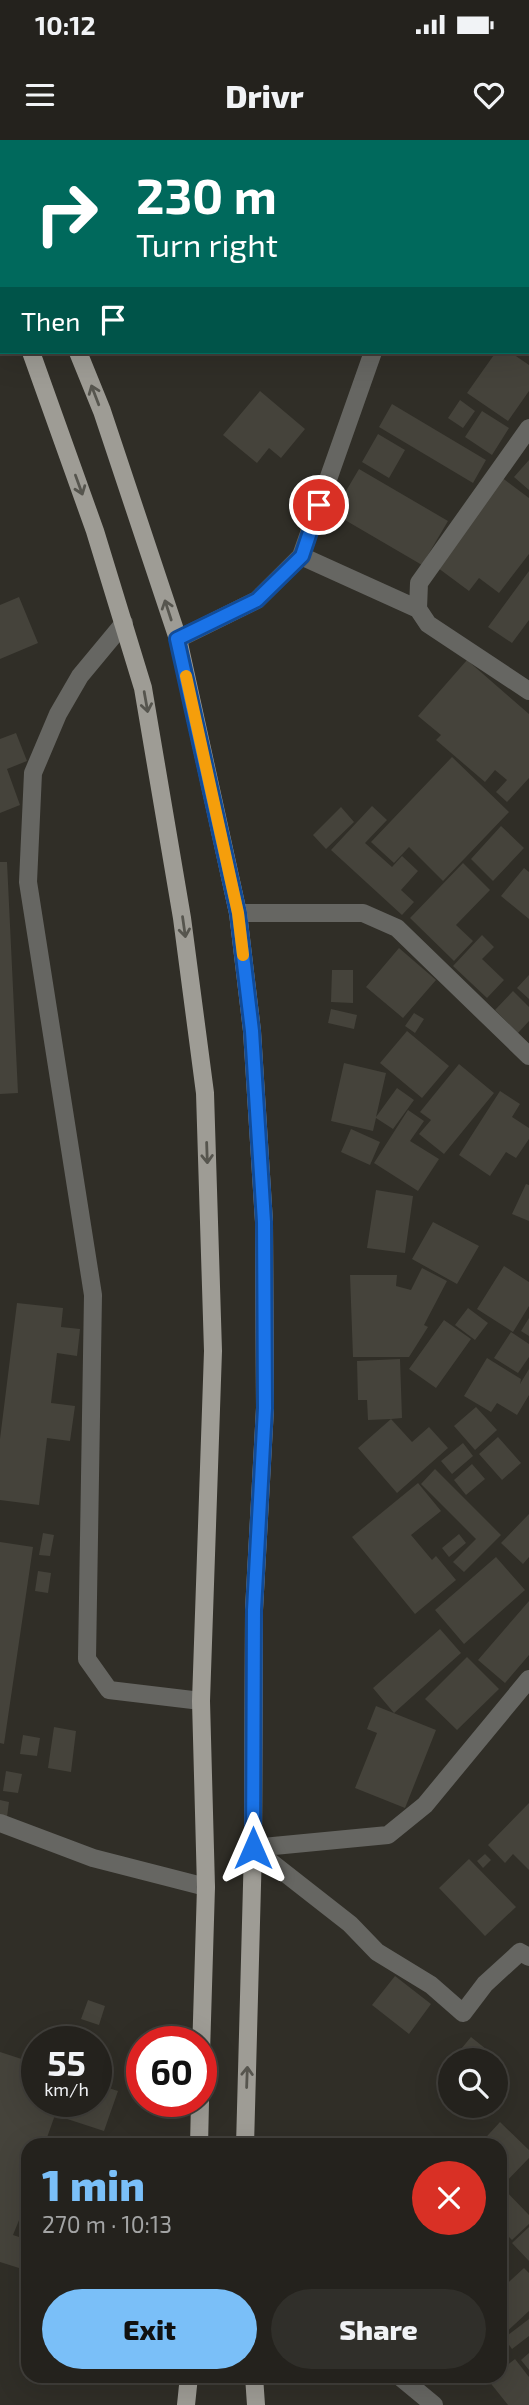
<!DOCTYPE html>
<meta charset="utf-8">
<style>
:root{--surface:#24221d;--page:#302f2a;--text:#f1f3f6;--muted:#a3a4a4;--line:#413f3b;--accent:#7abff8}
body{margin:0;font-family:"Exo 2",sans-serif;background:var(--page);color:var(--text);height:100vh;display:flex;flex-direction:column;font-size:26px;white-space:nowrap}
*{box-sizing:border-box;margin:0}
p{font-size:23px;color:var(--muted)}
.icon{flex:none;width:38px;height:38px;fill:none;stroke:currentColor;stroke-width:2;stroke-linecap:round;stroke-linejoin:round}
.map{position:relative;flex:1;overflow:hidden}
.side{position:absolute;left:21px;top:1998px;width:486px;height:245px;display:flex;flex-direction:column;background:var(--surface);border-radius:21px;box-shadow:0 7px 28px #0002,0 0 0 2px var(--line)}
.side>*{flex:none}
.top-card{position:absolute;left:0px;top:0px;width:530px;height:214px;box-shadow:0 7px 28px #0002,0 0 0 2px var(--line);background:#00695c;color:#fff;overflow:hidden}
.tools{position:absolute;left:438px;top:1908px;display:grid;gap:14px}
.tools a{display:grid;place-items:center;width:70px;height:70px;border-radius:50%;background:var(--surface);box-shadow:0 7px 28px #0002,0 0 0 2px var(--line);font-size:35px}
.speed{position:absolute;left:21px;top:1886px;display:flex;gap:14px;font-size:35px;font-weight:700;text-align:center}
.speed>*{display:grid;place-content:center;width:91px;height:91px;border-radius:50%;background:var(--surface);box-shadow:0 7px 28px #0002,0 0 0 2px var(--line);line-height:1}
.speed small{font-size:18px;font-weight:400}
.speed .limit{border:10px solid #d22;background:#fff;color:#111}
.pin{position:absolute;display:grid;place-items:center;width:60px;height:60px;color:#fff;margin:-30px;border:4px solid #fff;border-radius:50%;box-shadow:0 2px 7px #0007}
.me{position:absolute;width:77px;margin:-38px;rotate:0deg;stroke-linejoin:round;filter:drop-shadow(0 0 5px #0008)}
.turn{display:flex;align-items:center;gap:24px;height:147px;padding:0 21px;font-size:32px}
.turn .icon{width:91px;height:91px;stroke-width:2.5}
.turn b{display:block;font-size:49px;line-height:60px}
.then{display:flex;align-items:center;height:66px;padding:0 21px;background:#0003;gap:14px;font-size:26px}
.round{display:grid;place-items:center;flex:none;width:74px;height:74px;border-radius:37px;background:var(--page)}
.headline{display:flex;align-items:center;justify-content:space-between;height:119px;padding:0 21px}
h1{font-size:42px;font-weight:800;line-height:52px;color:var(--accent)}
.cta{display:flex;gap:14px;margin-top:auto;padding:14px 21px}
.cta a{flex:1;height:80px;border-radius:42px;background:var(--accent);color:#111;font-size:28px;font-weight:800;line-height:80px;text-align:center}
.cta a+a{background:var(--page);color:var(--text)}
.status{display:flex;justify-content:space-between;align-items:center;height:49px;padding:0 35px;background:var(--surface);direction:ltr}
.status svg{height:19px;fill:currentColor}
header{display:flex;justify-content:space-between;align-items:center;height:91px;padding:0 21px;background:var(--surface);font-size:32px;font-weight:800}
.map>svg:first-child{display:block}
.building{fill:#45433b}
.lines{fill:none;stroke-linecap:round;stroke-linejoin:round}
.minor{stroke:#666662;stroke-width:18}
.primary{stroke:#9e9c95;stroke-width:18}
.oneway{stroke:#56554e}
.route-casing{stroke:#114b97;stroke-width:18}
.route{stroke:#1a73e8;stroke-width:12}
.slow{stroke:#f59e0b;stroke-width:12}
</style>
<div class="status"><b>10:12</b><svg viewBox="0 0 49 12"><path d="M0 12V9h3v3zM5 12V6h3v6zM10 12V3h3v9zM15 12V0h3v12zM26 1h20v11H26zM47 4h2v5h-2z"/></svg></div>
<header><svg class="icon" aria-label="menu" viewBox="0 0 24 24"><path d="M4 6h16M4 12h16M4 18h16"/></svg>Drivr<svg class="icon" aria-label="heart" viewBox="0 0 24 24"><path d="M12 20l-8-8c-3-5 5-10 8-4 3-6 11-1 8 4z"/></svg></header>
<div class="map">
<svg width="529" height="2265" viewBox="0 0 529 2265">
<rect width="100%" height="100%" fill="#302e27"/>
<path class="building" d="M496,212H510L529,225V251L508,281L467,253Z
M260,251L305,289L281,318L269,308L257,323L223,295Z
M460,260L475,271L463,288L448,278Z
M392,264L486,320L473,343L379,287Z
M482,271L509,288L492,315L465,297Z
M378,294L405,310L389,338L362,322Z
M529,320V350L514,337Z
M359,329L448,381L422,425L333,373Z
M501,337L529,358V414L499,453L479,438L469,451L434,425Z
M529,431V480L512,503L488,487Z
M19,457L38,503L0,519V465Z
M467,520L529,574V638L507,662L496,652L507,640L495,630L485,642L436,600L441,595L418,576Z
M16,593L27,621L7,629L20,665L0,673V599Z
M452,617L509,672L443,741L409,707L394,723L371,702Z
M372,666L387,680L365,703L392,727L402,716L418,731L401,750L414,762L402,775L331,710Z
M341,667L354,682L326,709L313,695Z
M501,686L524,708L493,741L471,719Z
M0,722H7L18,953L0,954Z
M463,723L490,750L456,785L473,801L454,821L410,778Z
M524,728L529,732V779L501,756Z
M482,795L494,807L482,819L504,840L487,858L453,826Z
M399,808L436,840L403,878L366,847Z
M332,830H353V863L331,862Z
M529,835V859L517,848Z
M513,851L529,867V881L518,893L495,870Z
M331,869L357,875L354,889L328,883Z
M414,873L424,879L415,893L405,886Z
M407,891L449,926L422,958L380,923Z
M344,923L386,933L376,977L397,948L414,960L393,989L376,978L373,991L331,981Z
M459,924L494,953L444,1014L419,994L431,980L420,972Z
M500,951L520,964L512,977L529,988V999L516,1018L506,1012L490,1036L459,1015Z
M408,970L424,981L410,1001L439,1019L418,1051L374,1023Z
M351,989L380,1002L370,1025L341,1012Z
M526,1044L529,1045V1081L512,1074Z
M376,1050L413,1056L405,1113L367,1108Z
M433,1082L479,1106L457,1144L412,1119Z
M504,1126L529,1142V1166L513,1192L477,1169Z
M422,1128L447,1141L424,1185L428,1187L409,1217H353L350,1135H397L396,1146L411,1150Z
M17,1163L63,1168L61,1187L80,1189L77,1216L57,1213L51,1263L75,1266L70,1301L47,1298L39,1365L0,1360V1299Z
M468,1168L488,1183L475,1200L455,1185Z
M529,1178V1196L521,1191Z
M444,1180L471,1199L436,1248L409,1229Z
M511,1192L529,1204V1217L518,1233L494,1218Z
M487,1218L521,1239L520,1244L529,1229V1255L517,1275L497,1263L491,1272L464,1256Z
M400,1219L402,1278L391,1279L412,1302L429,1287L448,1308L397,1353L358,1308L391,1279L368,1280L367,1260H358L357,1221Z
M476,1267L497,1290L475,1310L454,1286Z
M498,1297L521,1323L502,1340L479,1314Z
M463,1303L473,1316L452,1334L441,1321Z
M472,1324L485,1339L466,1355L454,1340Z
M435,1329L501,1395L464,1432L453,1422L476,1399L421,1344Z
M418,1343L441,1371L411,1395L432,1420L436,1416L456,1440L415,1474L352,1397Z
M529,1374V1417L523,1424L501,1403Z
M43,1393L54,1395L50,1416L39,1415Z
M459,1394L466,1403L449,1417L442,1408Z
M0,1402L33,1407L4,1604L0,1603Z
M496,1417L525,1450L464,1504L435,1470Z
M38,1431L51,1433L48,1453L35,1451Z
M529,1461V1515L505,1543L478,1520Z
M440,1489L461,1513L394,1573L373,1548Z
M467,1517L499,1549L457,1590L425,1559Z
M376,1566L436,1590L405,1668L355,1648L377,1593L367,1589Z
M54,1587L76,1591L71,1632L48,1628Z
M23,1595L40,1598L37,1616L20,1614Z
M6,1631L22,1634L18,1653L3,1651Z
M0,1660L9,1662L7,1677H0Z
M529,1663V1730L513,1714L505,1723L488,1705Z
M485,1714L491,1720L483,1728L477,1721Z
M469,1719L516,1767L485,1796L439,1748Z
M395,1836L431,1864L409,1894L372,1865Z
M88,1860L105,1866L99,1885L81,1879Z
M471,1897L486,1909L478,1920H452Z
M0,1912L37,1924V1962H96V1944L118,1951L104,1991L55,1975L44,2006H28V2058L13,2095L28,2100L19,2128L0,2122Z
M500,1982L529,2010V2018L500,2048V2006H478Z
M504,2049L529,2075V2084L512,2100L500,2088V2052Z
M529,2087V2121L512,2103Z
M524,2128L529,2133V2171L500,2198V2150Z
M529,2179V2196L512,2209L504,2198Z
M529,2213V2230L521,2220Z
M515,2219L529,2237V2265H508L488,2240L500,2236V2231Z"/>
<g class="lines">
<path class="minor" d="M427,2V0
M301,416L418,469L428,484L529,551
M418,469L419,443L529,288
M124,483L80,536L58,574L33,633L28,742L93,1155L87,1519L109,1550L201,1561
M178,499L257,460L301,416L373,212
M238,773H363L397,788L529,916
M0,1683L93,1718L206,1747
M253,1708L350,1784L377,1812L431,1845L463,1873L485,1844L520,1812L529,1817
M253,1708L388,1695L425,1665L529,1539
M399,2236L434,2265"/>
<path class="primary" d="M0,11L2,15
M0,128L2,132
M31,212L95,391L143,548L182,778L205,953L213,1211L201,1561L206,1747L201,1913
M78,212L102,271L178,499L238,773L252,891L264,1082L265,1268L254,1470L253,1708L245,2006
M199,2006L200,1962
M254,2236L256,2265
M186,2265L189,2236"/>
</g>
<defs><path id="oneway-shaft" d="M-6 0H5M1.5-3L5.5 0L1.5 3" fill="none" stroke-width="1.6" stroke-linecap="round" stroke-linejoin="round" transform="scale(1.75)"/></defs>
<g class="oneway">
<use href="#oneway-shaft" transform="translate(95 255) rotate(-111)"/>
<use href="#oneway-shaft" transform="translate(79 345) rotate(70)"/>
<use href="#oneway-shaft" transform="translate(168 470) rotate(-108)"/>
<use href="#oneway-shaft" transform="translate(146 562) rotate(80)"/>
<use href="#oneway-shaft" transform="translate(184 787) rotate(82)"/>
<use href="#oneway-shaft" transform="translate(207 1013) rotate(88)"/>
<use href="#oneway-shaft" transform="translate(247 1937) rotate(-88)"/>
</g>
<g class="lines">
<defs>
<path id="route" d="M253,1708L254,1470L265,1268L264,1082L252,891L238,773L177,499L257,460L302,416L319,365"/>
</defs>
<use href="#route" class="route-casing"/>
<use href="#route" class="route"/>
<path class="slow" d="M186,536L238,773L243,815"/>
</g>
</svg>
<div class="tools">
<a><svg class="icon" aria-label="search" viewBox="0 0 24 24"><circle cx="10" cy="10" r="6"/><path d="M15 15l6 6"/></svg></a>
</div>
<div class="speed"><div>55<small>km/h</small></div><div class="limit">60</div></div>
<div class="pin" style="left:319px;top:365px;background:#d93025"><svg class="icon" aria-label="arrive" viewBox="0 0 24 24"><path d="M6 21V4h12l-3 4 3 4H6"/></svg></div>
<svg class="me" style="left:253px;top:1708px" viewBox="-20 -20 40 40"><path d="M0-17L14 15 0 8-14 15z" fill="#1a73e8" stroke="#fff" stroke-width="4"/></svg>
<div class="top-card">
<div class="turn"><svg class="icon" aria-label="right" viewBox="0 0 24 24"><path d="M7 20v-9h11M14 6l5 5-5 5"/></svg><div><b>230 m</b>Turn right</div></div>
<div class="then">Then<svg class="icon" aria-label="arrive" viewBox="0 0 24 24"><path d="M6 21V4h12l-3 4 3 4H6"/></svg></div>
</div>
<section class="side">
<div class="headline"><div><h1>1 min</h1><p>270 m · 10:13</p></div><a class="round" style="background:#d93025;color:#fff"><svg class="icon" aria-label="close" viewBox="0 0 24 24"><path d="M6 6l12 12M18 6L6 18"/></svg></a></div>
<div class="cta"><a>Exit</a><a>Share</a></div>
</section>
</div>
